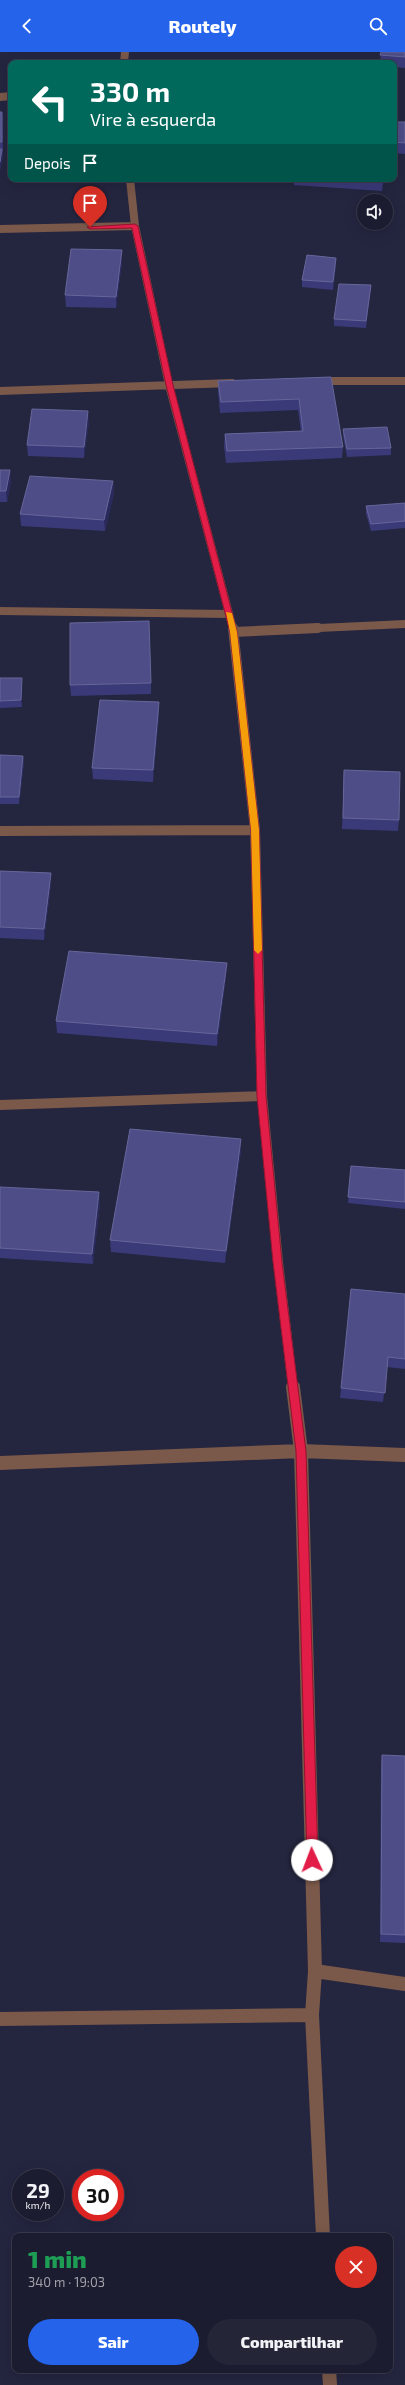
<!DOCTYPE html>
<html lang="pt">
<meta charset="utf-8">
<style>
:root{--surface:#1b1c2f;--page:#242537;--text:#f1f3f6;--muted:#a0a1aa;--line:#393a4b;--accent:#2563eb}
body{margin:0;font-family:"Exo 2",sans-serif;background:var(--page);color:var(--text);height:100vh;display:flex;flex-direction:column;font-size:15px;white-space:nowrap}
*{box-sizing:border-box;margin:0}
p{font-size:13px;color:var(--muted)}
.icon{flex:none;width:22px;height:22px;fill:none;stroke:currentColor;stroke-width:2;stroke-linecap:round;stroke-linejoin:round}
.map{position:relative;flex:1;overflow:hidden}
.panel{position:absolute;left:12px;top:2181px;width:381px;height:140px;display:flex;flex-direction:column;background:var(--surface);border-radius:8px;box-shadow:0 4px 16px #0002,0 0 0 1px var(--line)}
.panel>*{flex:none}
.guide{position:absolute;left:8px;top:8px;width:389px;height:122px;border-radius:8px;box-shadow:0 4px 16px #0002,0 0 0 1px var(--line);background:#00695c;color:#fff;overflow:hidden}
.fabs{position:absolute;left:357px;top:142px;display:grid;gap:8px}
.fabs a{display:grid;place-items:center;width:36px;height:36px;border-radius:50%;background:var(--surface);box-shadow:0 4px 16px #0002,0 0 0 1px var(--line);font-size:20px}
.speed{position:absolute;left:12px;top:2117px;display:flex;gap:8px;font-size:20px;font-weight:700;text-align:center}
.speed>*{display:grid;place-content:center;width:52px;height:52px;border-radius:50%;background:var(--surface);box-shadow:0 4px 16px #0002,0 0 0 1px var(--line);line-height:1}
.speed small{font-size:10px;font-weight:400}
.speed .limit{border:6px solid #d22;background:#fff;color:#111}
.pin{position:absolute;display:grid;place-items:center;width:34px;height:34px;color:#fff;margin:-41px -17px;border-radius:50% 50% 50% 0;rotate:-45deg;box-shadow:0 0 4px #0007}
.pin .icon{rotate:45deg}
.me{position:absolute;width:44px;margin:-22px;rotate:358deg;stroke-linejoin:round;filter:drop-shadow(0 0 3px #0008)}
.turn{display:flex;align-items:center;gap:14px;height:84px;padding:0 16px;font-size:18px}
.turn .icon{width:52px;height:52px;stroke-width:2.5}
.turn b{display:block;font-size:28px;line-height:34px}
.then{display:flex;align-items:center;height:38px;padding:0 16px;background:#0003;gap:8px;font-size:15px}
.round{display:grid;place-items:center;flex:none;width:42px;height:42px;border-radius:21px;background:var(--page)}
.summary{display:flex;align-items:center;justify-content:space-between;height:68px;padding:0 16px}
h1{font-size:24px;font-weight:800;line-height:30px;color:#1e9e55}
.action{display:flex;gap:8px;margin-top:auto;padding:8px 16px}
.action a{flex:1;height:46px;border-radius:24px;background:var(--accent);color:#fff;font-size:16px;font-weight:800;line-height:46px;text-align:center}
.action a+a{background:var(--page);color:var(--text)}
header{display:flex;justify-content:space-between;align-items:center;height:52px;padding:0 16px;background:var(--accent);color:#fff;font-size:18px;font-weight:800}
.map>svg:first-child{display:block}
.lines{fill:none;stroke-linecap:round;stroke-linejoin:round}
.minor-far2{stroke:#7a584a;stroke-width:8}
.minor-far1{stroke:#7a584a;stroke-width:10}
.minor{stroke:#7a584a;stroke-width:14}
.wall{fill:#3b3a79}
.shaded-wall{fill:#2a295c}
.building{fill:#4e4d87;stroke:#67669a}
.route{fill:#e11d48;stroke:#92132f}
.slow{fill:#f59e0b}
</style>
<header><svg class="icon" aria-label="back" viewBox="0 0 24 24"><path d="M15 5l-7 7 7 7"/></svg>Routely<svg class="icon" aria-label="search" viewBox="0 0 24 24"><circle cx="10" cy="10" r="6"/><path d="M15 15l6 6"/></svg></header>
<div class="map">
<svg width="405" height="2333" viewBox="0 0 405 2333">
<rect width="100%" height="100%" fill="#24253f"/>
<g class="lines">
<path class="minor-far2" d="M124,11L125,0
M0,45L11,44
M130,127L135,174L169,333L233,577
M0,177L135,174
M318,329H405
M0,339L232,331
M0,559L229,562
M297,577L405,572"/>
<path class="minor-far1" d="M233,576L255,778L262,1044L278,1210L293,1336
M234,580L318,576
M0,779L255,778
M0,1053L262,1044"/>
<path class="minor" d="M293,1335L301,1399L315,1919L312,1963L323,2184
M0,1411L301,1399L405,1403
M315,1919L405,1932
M0,1967L312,1963
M329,2318L330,2333"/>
</g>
<path class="wall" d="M381,0H405V16L394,15V11H380Z
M0,60H2L3,71V104L0,118Z
M394,70H405V102L394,101Z
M188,127H221V129L188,130Z
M294,127H384L382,139L294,133Z
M122,198V210L116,256L66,255L65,243Z
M336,213L333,238L302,235V228Z
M371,233L366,276L334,274V267Z
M331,325L343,395L342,406L226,411L224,394L225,382L301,380L298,358L220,361L218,340V329Z
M89,370L84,406L28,404L27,393Z
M343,377L391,396V403L347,405L343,384Z
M0,418L11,429L7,450H0Z
M113,429L114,441L105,479L21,474L20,462Z
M405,451V476L371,479L366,462V454Z
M0,626H22V655L0,656Z
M151,631V642L71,644L70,633Z
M159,650V662L153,730L93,727L92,716Z
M0,703L23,704L24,711L19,752H0Z
M344,718L399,768L398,779L342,777Z
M0,819L51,821V832L44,888L0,886Z
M226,924L217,994L57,981L56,969Z
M241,1087V1099L225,1211L111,1200L110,1188Z
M351,1114L405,1118V1157L348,1151Z
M0,1135L100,1151L93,1212L0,1206Z
M351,1237L405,1242V1317L387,1315L383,1350L340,1346Z
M382,1703L405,1704V1891L380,1890L381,1712Z"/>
<path class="shaded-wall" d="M2,60L3,71L2,101Z
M2,97L3,104L0,118V110Z
M383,127H384L382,139Z
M122,198V210L116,256V245Z
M336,206V213L333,238V230Z
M88,359L89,370L84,406V395Z
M10,418L11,429L7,450L6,439Z
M113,429L114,441L105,479L104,468Z
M22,626V655L21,648Z
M159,650V662L153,730V718Z
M23,704L24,711L19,752V745Z
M51,821V832L44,888V877Z
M227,911L226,924L217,994V982Z
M241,1087V1099L225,1211L226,1199Z
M99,1140L100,1151L93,1212L92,1202Z"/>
<path class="building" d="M381,0H405V5L380,3Z
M0,60H2V90H0Z
M394,70H405V91L394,90Z
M0,97H2L0,110Z
M364,127H383L382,128Z
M71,197L122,198L116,245L65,243Z
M307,203L336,206L333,230L302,228Z
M339,232L371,233L366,269L334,267Z
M331,325L343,395L227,399L225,382L303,379L299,347L221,350L218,329Z
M32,357L88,359L84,395L27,393Z
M387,375L391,396L347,397L343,377Z
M0,418H10L6,439H0Z
M30,424L113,429L104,468L20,462Z
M405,451V469L371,472L366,454Z
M149,569L151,631L70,633V571Z
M0,626H22L21,648L0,649Z
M100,648L159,650L153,718L92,716Z
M0,703L23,704L19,745H0Z
M344,718L400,720L399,768L343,766Z
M0,819L51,821L44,877L0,875Z
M69,899L227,911L217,982L56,969Z
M130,1077L241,1087L226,1199L110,1188Z
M351,1114L405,1118V1150L348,1145Z
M0,1135L99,1140L92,1202L0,1196Z
M351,1237L405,1242V1307L388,1305L385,1341L341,1336Z
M382,1703L405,1704V1883L381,1882Z"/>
<path class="route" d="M135,172L138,174L173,333L237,580L259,778L266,1044L282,1210L306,1399L318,1808L312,1814L307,1808L296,1399L273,1210L257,1044L251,778L230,580L166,333L132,176L90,177L87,175Z"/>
<path class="slow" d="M226,560L232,561L237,580L259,778L262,898L258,902L254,898L251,778L230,580Z"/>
</svg>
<div class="fabs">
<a><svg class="icon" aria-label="sound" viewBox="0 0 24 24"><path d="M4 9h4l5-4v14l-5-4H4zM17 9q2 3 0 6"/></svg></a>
</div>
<div class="speed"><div>29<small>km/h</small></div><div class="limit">30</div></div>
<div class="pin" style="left:90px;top:175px;background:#d93025"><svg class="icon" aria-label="arrive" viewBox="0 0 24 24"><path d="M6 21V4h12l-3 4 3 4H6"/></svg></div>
<svg class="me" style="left:312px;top:1808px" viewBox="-20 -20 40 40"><circle r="19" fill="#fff"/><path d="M0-13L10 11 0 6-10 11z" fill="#e11d48"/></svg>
<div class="guide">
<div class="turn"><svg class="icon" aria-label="left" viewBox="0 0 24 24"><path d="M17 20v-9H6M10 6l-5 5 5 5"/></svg><div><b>330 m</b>Vire à esquerda</div></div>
<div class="then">Depois<svg class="icon" aria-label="arrive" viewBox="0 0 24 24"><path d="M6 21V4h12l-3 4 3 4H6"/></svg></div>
</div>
<section class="panel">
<div class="summary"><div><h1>1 min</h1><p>340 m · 19:03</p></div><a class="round" style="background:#d93025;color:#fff"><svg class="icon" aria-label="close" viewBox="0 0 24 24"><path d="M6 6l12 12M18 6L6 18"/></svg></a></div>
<div class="action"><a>Sair</a><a>Compartilhar</a></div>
</section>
</div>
